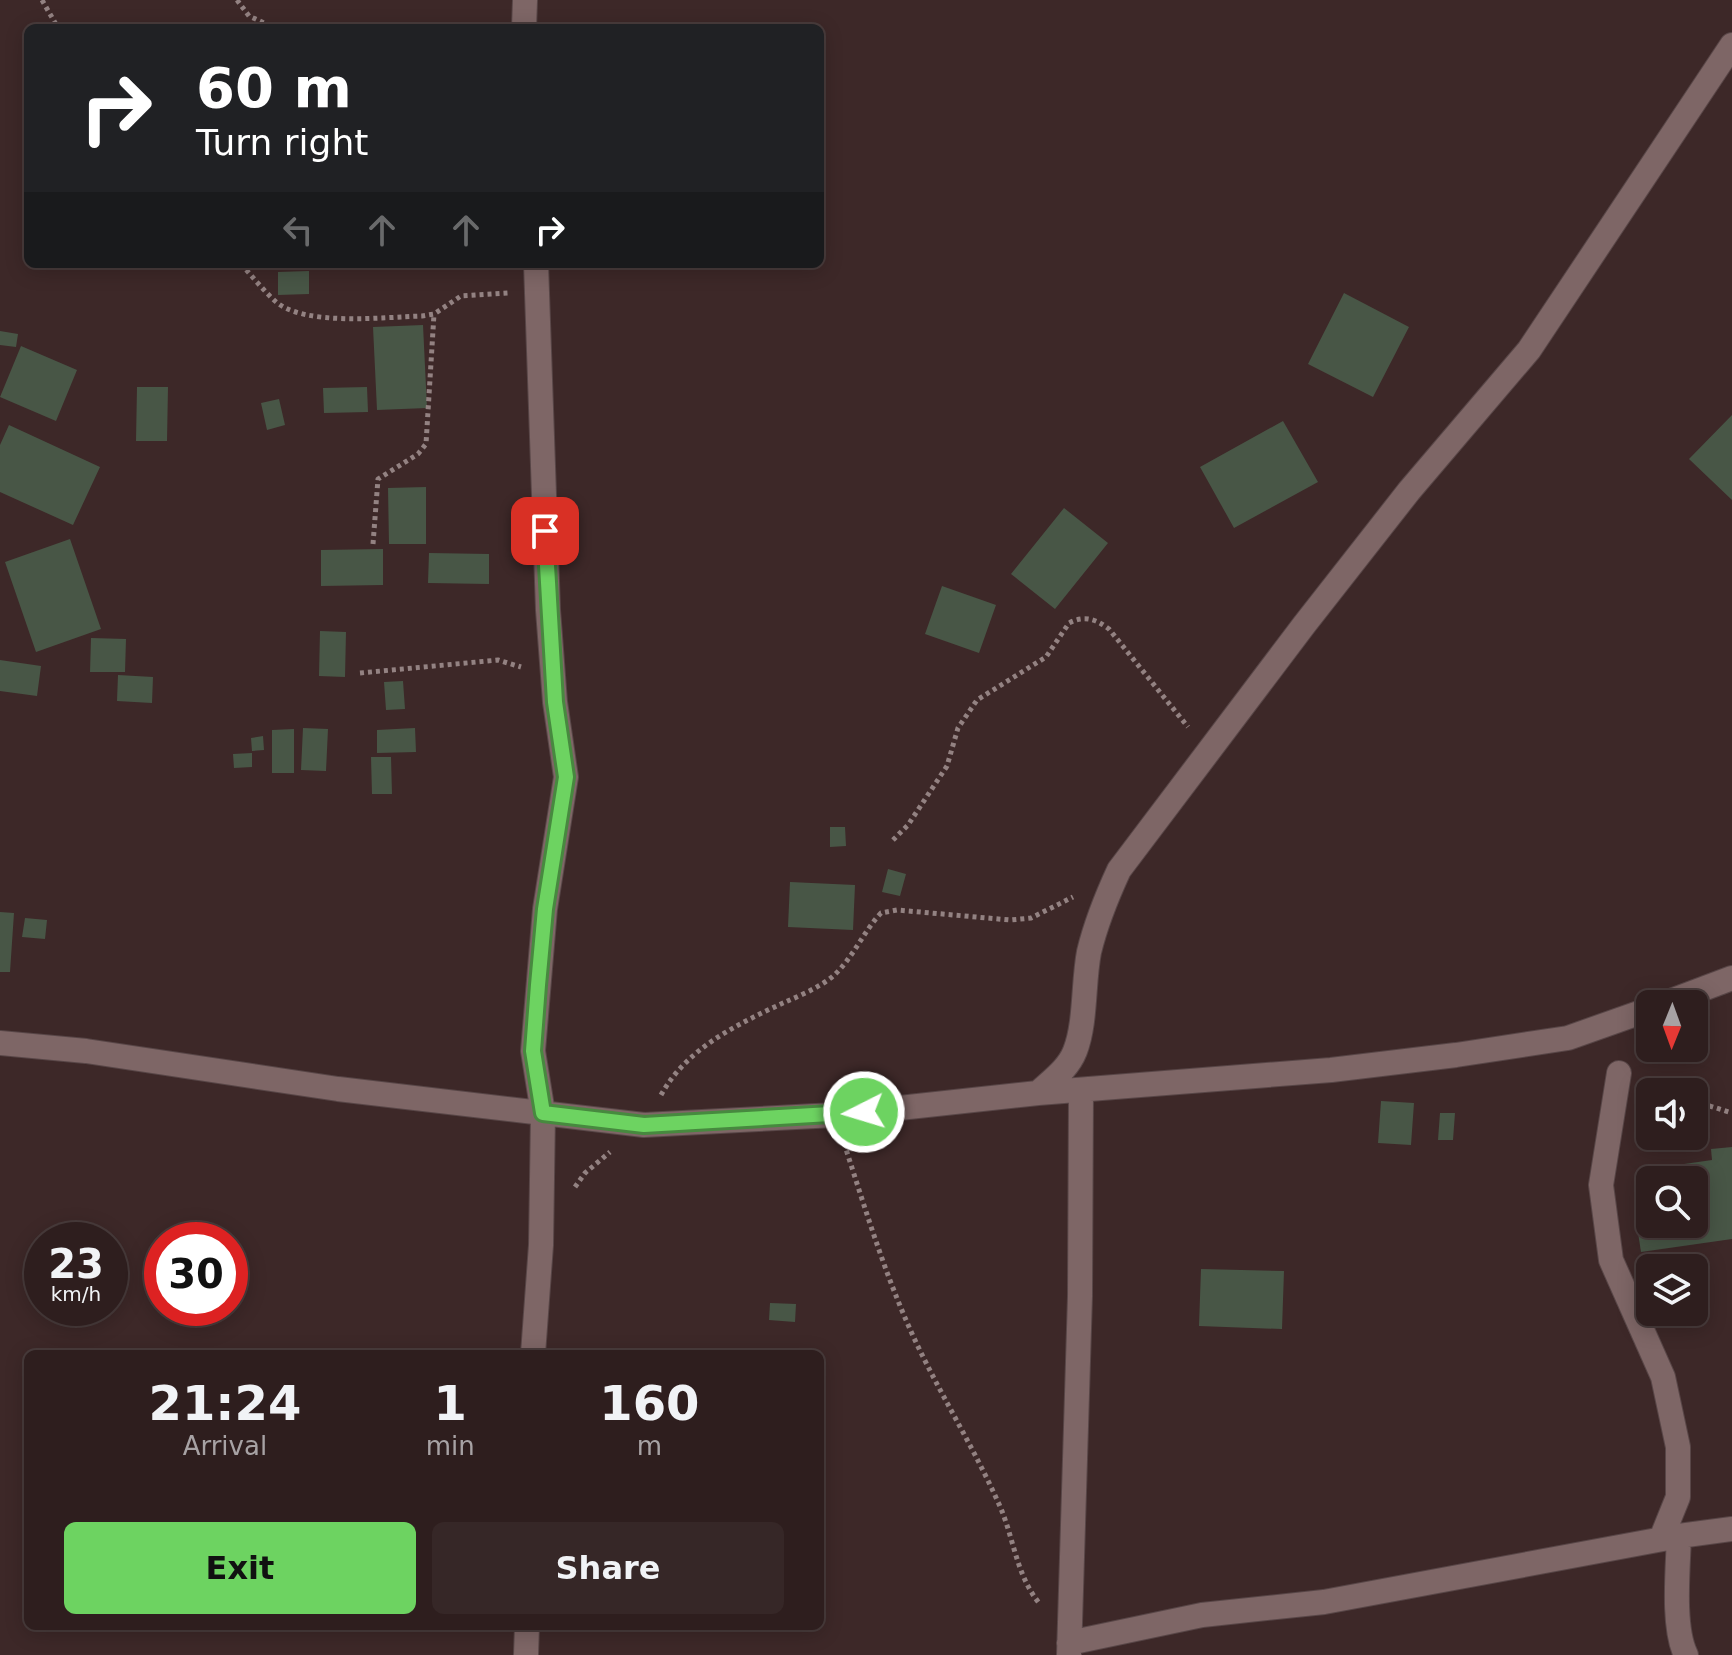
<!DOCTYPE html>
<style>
:root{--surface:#2e1e1e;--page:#362727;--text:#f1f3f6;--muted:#a7a2a4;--line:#493c3c;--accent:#6dd361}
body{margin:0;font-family:"DejaVu Sans",sans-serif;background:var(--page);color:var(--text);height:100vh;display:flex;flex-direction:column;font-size:30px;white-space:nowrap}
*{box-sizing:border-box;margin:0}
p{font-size:26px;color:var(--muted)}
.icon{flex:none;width:44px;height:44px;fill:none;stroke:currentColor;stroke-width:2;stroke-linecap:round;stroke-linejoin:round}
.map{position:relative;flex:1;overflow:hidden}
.drawer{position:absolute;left:24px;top:1350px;width:800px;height:280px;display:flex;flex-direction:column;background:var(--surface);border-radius:12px;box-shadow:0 4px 20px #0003,0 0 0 2px var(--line)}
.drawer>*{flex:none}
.guide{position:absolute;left:24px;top:24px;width:800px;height:244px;border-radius:12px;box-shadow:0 4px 20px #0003,0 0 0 2px var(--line);background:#202124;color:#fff;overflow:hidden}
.needle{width:52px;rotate:181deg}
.tools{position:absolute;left:1636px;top:990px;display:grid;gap:16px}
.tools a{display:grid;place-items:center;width:72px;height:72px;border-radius:12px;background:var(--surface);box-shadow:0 4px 20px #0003,0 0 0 2px var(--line);font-size:40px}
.speed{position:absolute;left:24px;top:1222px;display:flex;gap:16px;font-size:40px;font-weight:700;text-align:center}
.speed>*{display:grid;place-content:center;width:104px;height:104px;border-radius:50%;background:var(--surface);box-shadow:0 4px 20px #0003,0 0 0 2px var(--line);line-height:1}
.speed small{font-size:20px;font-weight:400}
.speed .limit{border:12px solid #d22;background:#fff;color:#111}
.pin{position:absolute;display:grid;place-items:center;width:68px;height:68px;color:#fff;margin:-34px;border-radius:16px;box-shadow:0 4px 12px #0006}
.me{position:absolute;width:88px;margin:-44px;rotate:265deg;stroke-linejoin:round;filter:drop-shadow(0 0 6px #0008)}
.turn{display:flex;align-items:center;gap:28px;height:168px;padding:0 40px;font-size:36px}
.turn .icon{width:104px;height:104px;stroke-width:2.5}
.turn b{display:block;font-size:56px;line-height:68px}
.lanes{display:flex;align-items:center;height:76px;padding:0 40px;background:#0003;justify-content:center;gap:40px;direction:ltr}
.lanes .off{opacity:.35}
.eta{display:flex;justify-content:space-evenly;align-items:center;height:136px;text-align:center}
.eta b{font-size:48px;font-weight:700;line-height:56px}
.cta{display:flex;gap:16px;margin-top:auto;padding:16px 40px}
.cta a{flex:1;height:92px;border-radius:12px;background:var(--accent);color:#111;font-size:32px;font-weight:700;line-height:92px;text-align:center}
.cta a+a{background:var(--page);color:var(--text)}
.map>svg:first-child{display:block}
.building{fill:#485646}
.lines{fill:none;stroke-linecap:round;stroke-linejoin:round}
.street-casing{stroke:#584647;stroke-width:26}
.path{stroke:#938282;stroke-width:5;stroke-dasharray:4 4;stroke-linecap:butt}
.street{stroke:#7e6666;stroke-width:24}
.route-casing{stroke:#47893f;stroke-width:20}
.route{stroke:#6dd361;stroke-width:14}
</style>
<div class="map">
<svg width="1732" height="1655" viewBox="0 0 1732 1655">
<rect width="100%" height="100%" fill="#3d2828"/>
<path class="building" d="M309,271V294L278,295V272Z
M1344,293L1409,327L1373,397L1308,364Z
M423,325L427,408L377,410L373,327Z
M0,331L18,334L16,347L0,345Z
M21,346L77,370L56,421L0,397Z
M137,387H168L167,441H136Z
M367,387L368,412L324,413L323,388Z
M279,399L285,425L267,430L261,403Z
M1732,415V500L1689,459Z
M1283,421L1318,482L1234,528L1200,467Z
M9,425L100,467L73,525L0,492V445Z
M426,487V544H389L388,488Z
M1064,508L1108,543L1055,609L1011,574Z
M70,539L101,629L36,652L5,562Z
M383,549V585L321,586V550Z
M429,553L489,554V584L428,583Z
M942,586L996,605L979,653L925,634Z
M320,631L346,632L345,677L319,676Z
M91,638L126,639L125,672H90Z
M0,660L41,666L37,696L0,691Z
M118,675L153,677L152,703L117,701Z
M403,681L405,709L386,710L384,682Z
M303,728L328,729L326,771L301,770Z
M415,728L416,752L377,753V730Z
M294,729V773H272V730Z
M263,736L264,750L252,751L251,738Z
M252,753V767L234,768L233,754Z
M371,757H391L392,794H372Z
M830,827H845L846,846L830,847Z
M888,869L906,874L900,896L882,892Z
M790,882L855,885L853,930L788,927Z
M0,912L14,913L10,972H0Z
M25,918L47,920L45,939L22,937Z
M1381,1101L1414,1103L1411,1145L1378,1143Z
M1440,1113H1455L1453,1140H1438Z
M1732,1147V1239L1641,1252L1634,1207L1650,1205V1224H1694V1180H1665L1663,1167L1712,1160L1711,1149Z
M1201,1269L1284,1271L1282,1329L1199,1326Z
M770,1303L796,1304L795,1322L769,1320Z"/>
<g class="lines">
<defs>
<path id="street" d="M524,28L525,0
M1663,1004L1732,978
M0,1043L86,1051L338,1089L644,1125L835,1115L1038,1093L1331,1070L1456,1055L1568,1038L1650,1009
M1619,1073L1601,1185L1611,1260L1663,1377L1678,1447V1497L1661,1539
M1038,1093C1052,1080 1068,1069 1075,1051C1086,1023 1083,983 1089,952C1096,923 1107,896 1119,870L1304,625L1409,491L1529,350L1732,45
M533,1354L541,1245L543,1113L533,1051L545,909L566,777L555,702L548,610L536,264
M1679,1536C1678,1568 1672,1627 1686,1655
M1069,1643L1202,1615L1324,1602L1679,1536L1732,1529
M526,1655L527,1626
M1069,1655L1080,1296L1081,1090"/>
</defs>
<use href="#street" class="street-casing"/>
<path class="path" d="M42,0L58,28
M237,0L249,16L275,28
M241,264C252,276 263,290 275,301C304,327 384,317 422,316L434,314L461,296L508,293
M373,544L378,479L418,454L426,444L434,314
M360,673L498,660L521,667
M893,840L908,825L947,766L958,728L977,700L1046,657L1069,623C1084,615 1096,619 1109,629L1188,727
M1646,1084L1667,1092
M661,1095C687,1048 736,1025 783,1003C799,996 818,988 832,977C852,960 863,932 881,913L897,910L1010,920L1031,918L1073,897
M1694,1101L1732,1113
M844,1143C865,1208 885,1275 914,1338C940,1394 973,1446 998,1502C1014,1536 1015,1573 1039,1603
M575,1187L585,1173L610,1152"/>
<use href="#street" class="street"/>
</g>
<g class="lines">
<defs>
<path id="route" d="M545,531L555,702L566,777L545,909L538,985L533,1051L543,1113L644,1125L864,1112"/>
</defs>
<use href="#route" class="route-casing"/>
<use href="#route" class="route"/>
</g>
</svg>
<div class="tools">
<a><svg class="needle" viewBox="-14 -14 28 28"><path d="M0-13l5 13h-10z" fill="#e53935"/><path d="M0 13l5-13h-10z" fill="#a7a2a4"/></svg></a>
<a><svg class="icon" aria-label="sound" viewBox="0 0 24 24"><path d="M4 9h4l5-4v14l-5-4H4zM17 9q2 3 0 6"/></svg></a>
<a><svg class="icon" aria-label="search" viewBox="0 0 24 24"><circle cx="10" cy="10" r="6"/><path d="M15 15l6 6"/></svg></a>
<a><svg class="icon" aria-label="layers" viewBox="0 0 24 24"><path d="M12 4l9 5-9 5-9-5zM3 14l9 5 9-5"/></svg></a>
</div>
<div class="speed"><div>23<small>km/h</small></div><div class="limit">30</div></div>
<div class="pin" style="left:545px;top:531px;background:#d93025"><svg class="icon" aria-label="arrive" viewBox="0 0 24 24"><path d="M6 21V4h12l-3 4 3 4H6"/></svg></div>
<svg class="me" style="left:864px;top:1112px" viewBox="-20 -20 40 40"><circle r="17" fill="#6dd361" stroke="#fff" stroke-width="3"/><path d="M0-11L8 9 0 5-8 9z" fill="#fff"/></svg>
<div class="guide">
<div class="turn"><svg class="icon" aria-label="right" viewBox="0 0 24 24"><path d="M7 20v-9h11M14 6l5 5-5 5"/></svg><div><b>60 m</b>Turn right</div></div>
<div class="lanes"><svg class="icon off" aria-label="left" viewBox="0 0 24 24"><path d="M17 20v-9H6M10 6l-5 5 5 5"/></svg><svg class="icon off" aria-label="ahead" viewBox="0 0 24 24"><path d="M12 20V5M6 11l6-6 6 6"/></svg><svg class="icon off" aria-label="ahead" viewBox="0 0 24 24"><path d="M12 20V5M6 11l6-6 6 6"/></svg><svg class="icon" aria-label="right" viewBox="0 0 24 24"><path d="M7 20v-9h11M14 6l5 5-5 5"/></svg></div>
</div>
<section class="drawer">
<div class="eta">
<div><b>21:24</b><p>Arrival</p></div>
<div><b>1</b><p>min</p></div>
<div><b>160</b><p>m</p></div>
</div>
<div class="cta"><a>Exit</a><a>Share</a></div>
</section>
</div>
